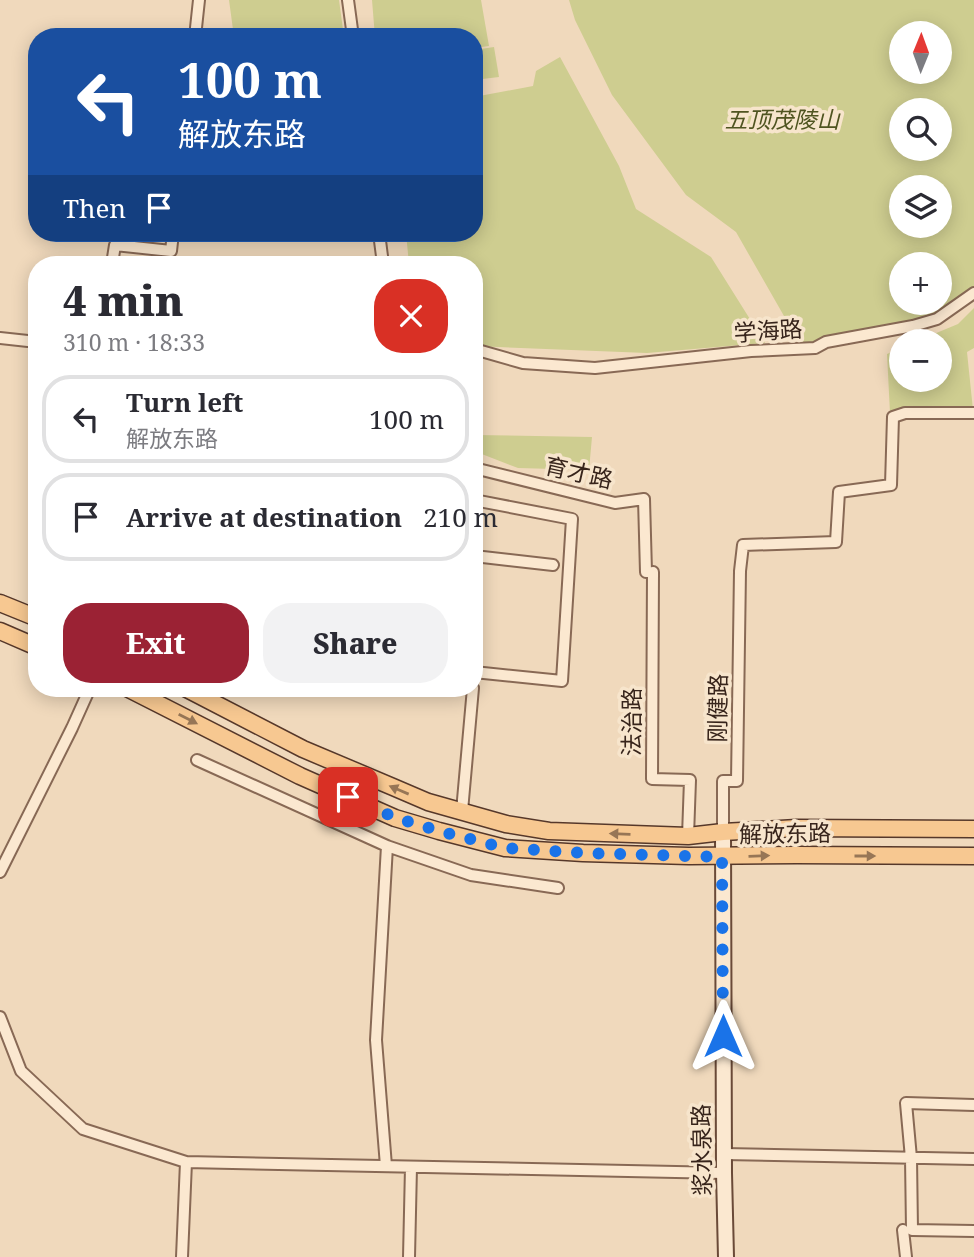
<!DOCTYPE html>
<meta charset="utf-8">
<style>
:root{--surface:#fff;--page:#f2f2f3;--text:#2b2b33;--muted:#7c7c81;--line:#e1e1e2;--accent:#9b2234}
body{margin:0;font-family:"Noto Serif","Noto Sans SC",serif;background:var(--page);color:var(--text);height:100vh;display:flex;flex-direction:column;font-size:26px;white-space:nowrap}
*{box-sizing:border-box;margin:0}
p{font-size:23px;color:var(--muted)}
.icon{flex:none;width:38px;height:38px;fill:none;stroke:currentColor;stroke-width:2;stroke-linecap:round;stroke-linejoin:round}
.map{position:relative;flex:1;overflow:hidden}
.sheet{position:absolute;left:28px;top:256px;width:455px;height:441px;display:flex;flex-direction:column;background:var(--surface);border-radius:28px;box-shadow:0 4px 18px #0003}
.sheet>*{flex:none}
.top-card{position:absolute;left:28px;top:28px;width:455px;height:214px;border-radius:28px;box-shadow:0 4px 18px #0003;background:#1a4fa0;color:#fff;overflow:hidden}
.needle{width:46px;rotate:1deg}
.buttons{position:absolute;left:889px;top:21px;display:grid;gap:14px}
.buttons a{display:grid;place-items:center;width:63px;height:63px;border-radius:50%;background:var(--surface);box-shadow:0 4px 18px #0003;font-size:35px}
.pin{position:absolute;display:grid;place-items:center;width:60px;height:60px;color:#fff;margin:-30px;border-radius:14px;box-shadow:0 4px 10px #0006}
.me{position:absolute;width:77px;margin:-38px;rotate:0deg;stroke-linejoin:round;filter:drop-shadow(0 0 5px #0008)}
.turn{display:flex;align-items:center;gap:24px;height:147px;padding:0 35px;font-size:32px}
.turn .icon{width:91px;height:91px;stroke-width:2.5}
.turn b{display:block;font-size:49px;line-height:60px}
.then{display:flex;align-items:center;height:66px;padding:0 35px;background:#0003;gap:14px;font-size:26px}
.round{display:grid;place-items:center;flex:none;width:74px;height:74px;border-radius:28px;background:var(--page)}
.summary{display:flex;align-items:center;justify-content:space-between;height:119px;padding:0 35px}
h1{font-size:42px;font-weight:800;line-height:52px}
.cta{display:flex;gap:14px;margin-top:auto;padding:14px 35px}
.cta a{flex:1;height:80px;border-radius:28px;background:var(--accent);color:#fff;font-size:28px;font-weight:800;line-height:80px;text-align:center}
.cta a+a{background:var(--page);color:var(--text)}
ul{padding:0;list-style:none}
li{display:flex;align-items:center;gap:21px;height:88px;margin:0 14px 10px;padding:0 21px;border:4px solid var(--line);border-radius:28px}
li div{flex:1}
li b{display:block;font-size:26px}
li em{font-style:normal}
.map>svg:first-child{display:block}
.green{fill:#cecd90;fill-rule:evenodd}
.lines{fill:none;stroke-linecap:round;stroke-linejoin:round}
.minor-casing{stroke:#886955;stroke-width:14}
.secondary-casing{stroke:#6a4a38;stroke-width:18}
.primary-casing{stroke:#56382a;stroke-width:19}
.minor{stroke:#fbe8d0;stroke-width:10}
.secondary{stroke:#fbe8d0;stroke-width:14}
.primary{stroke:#f7c891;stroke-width:16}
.oneway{fill:#977656}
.route{stroke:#1a73e8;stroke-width:12;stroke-dasharray:0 21.6}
.labels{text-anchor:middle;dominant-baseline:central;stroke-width:7;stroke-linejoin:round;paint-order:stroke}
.park-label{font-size:23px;font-style:italic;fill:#4f5420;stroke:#f7e5cc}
.street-label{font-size:23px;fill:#37241b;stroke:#f7e5cc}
</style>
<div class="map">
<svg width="974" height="1257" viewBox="0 0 974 1257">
<rect width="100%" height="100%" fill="#f0d9bc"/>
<path class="green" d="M229,0H339L344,37H234Z
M372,0H481L489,46L474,48V37H375Z
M569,0H974V289L918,328L804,351L736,232L686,195L612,95L575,20ZM901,33H940V72H901ZM901,110H940V149H901ZM901,187H940V226H901ZM901,264H940V303H901Z
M494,47L499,77L474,80V50Z
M560,57L619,166L636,209L711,257L765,343L647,353L474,346V264H409L406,233H474V97L533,86L536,71Z
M974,308V348L967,352L973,410L890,413L887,354L901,348V380H940V341H917L958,324Z
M474,435L592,437L589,470L518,468L474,451Z"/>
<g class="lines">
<defs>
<path id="minor" d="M348,0L353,37
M195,37L199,0
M379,233L383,264
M112,264L115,245L171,251L173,233
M0,338L37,342
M474,349L523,363L595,368L751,351L815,348L826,342L913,326L937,319L974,293
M474,468L615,503L644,499L646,572
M474,500L572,519L562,681L474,672
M474,556L553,565
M653,572L652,779L690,780L688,836
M197,760L387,846L376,1040L386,1166
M462,811L473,688
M723,832V781H737L740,571L743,545L836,542L839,492L891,485L893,417L905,413H974
M387,846L471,875L558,888
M0,872L72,728L90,688
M0,1017L21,1071L83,1129L186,1162L724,1173
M974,1105L906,1103L911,1158L912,1230L974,1231
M724,1154L974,1159
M903,1230L906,1257
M182,1257L186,1162
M409,1257L411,1167"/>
<path id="secondary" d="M723,832L724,1173L726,1257"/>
<path id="primary" d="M0,603L37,618
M0,631L37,647
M127,688L300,776L395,818L439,831L505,848L583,853L689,856L797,855L974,856
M185,688L303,749L393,787L428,802L506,824L549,831L688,836L723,832L797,828L974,829"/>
</defs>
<use href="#minor" class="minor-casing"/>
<use href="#secondary" class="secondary-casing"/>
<use href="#primary" class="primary-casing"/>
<use href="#minor" class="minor"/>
<use href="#secondary" class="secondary"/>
<use href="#primary" class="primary"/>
</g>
<defs><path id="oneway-solid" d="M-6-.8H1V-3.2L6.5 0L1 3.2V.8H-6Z" transform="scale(1.75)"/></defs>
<g class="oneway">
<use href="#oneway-solid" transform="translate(188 719) rotate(27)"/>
<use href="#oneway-solid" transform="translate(399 790) rotate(-157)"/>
<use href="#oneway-solid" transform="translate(620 834) rotate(-178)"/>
<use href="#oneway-solid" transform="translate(759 856) rotate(-2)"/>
<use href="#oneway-solid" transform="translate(865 856)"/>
</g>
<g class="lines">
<path class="route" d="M348,797L396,818L439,831L505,848L583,853L722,857L723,1036"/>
</g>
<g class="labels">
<g class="park-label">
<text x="782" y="119">五顶茂陵山</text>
</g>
<g class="street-label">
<text transform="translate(768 330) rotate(-4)">学海路</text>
<text transform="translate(579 472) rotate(13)">育才路</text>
<text transform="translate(717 708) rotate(-89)">刚健路</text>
<text transform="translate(631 722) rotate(-90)">法治路</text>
<text transform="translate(785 833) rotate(-1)">解放东路</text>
<text transform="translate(701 1150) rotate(-91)">浆水泉路</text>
</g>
</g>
</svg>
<div class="buttons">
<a><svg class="needle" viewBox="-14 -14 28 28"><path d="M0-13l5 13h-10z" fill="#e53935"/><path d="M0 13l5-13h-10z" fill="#7c7c81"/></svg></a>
<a><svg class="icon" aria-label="search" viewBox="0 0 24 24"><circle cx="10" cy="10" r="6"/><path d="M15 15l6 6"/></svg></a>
<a><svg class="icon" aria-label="layers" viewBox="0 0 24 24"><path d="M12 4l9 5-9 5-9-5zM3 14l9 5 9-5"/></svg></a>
<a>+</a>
<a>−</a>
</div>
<div class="pin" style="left:348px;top:797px;background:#d93025"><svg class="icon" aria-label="arrive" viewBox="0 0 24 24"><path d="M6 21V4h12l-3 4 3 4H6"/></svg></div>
<svg class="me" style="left:723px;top:1036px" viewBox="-20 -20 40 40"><path d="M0-17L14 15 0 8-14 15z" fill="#1a73e8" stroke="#fff" stroke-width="4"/></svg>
<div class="top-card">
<div class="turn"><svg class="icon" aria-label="left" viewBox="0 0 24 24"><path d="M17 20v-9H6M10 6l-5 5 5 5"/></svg><div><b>100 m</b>解放东路</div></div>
<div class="then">Then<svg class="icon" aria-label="arrive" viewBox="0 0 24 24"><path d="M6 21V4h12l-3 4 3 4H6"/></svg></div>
</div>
<section class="sheet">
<div class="summary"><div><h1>4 min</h1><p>310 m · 18:33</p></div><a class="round" style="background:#d93025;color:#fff"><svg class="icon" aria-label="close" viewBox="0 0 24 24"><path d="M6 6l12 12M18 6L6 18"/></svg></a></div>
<ul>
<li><svg class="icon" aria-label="left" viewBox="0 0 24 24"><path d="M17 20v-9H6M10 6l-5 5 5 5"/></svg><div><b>Turn left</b><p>解放东路</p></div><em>100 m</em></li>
<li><svg class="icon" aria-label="arrive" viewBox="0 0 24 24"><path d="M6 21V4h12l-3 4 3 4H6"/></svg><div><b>Arrive at destination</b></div><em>210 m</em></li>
</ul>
<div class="cta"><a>Exit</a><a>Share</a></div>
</section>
</div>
